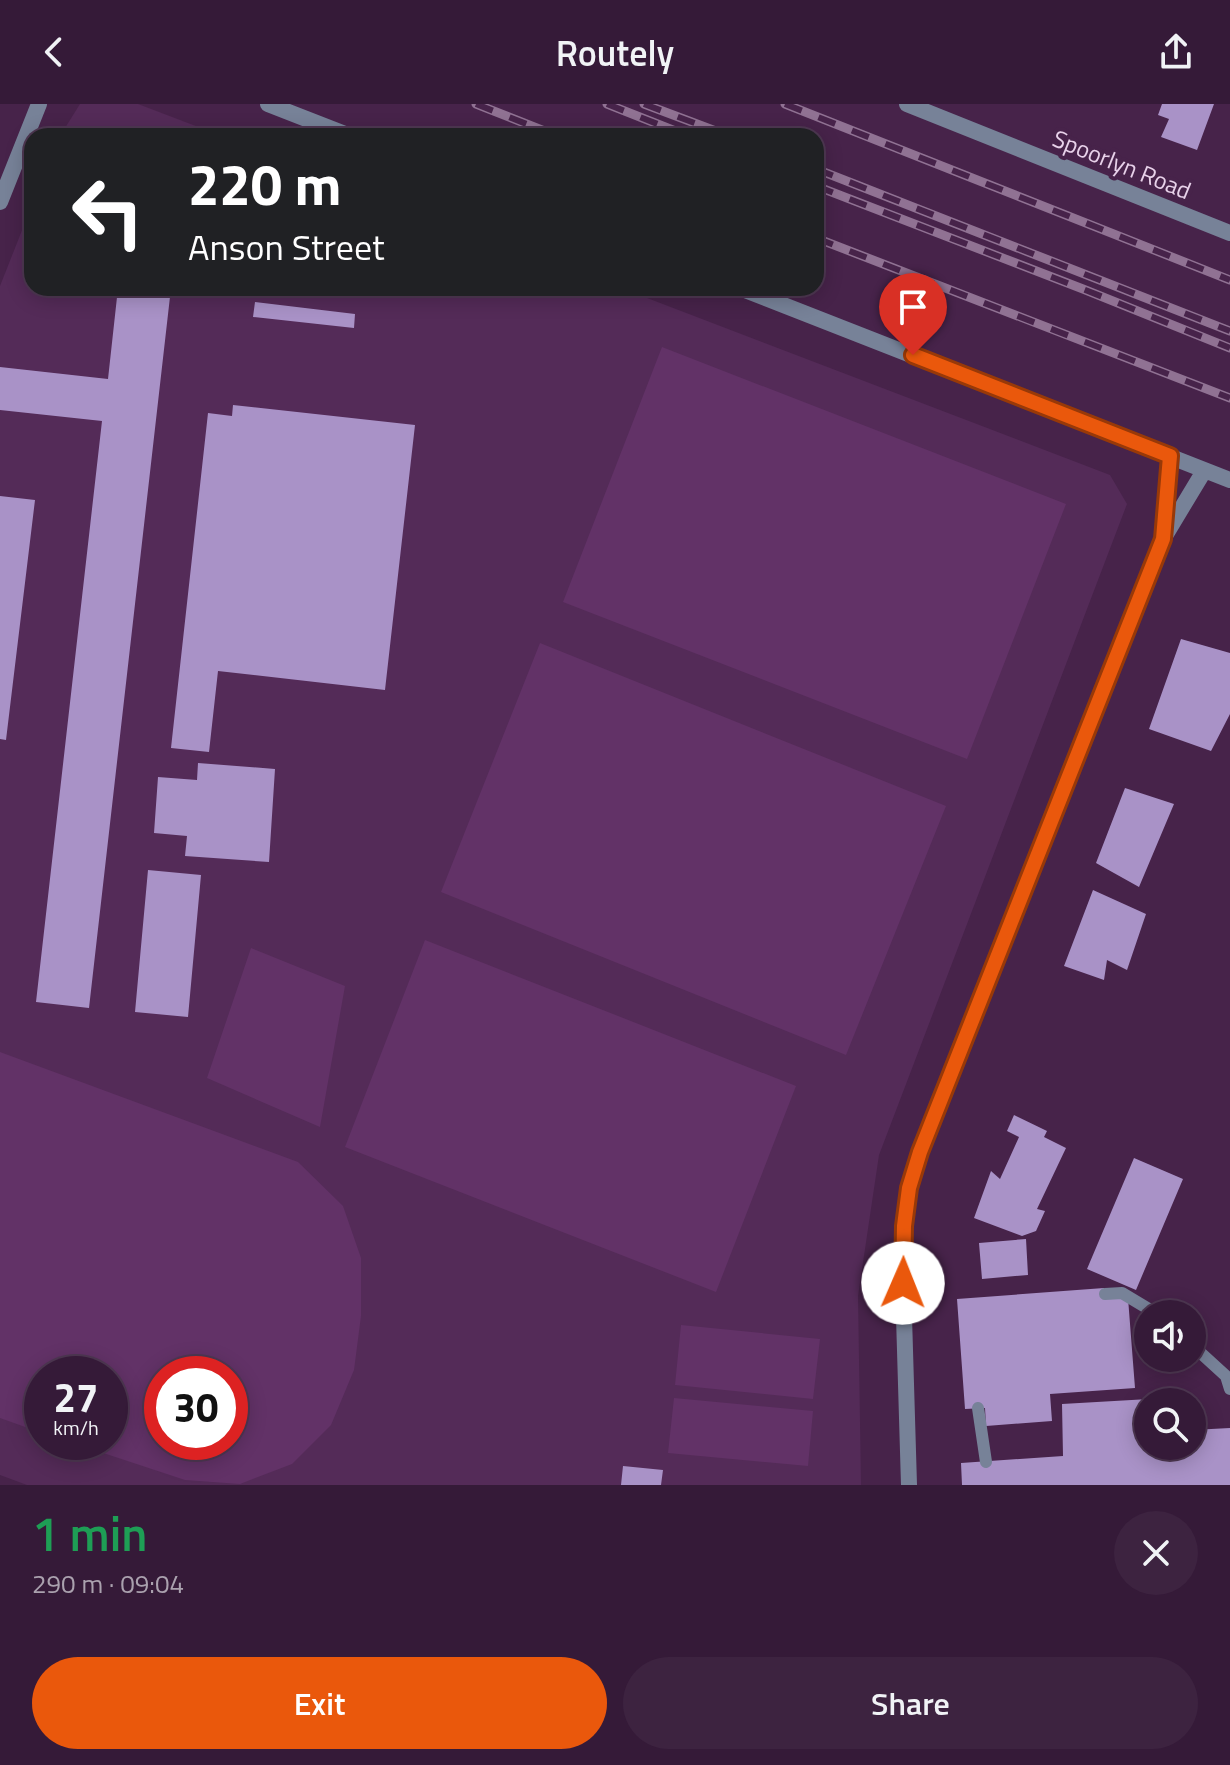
<!DOCTYPE html>
<meta charset="utf-8">
<style>
:root{--surface:#351a38;--page:#3d2340;--text:#f1f3f6;--muted:#aaa1ae;--line:#4f3853;--accent:#ea580c}
body{margin:0;font-family:"Titillium Web",sans-serif;background:var(--page);color:var(--text);height:100vh;display:flex;flex-direction:column;font-size:30px;white-space:nowrap}
*{box-sizing:border-box;margin:0}
p{font-size:26px;color:var(--muted)}
.icon{flex:none;width:44px;height:44px;fill:none;stroke:currentColor;stroke-width:2;stroke-linecap:round;stroke-linejoin:round}
.map{position:relative;height:1381px;overflow:hidden}
.panel{display:flex;flex-direction:column;background:var(--surface);flex:1}
.panel>*{flex:none}
.banner{position:absolute;left:24px;top:24px;width:800px;height:168px;border-radius:24px;box-shadow:0 4px 20px #0003,0 0 0 2px var(--line);background:#202124;color:#fff;overflow:hidden}
.tools{position:absolute;left:1134px;top:1196px;display:grid;gap:16px}
.tools a{display:grid;place-items:center;width:72px;height:72px;border-radius:50%;background:var(--surface);box-shadow:0 4px 20px #0003,0 0 0 2px var(--line);font-size:40px}
.speed{position:absolute;left:24px;top:1252px;display:flex;gap:16px;font-size:40px;font-weight:700;text-align:center}
.speed>*{display:grid;place-content:center;width:104px;height:104px;border-radius:50%;background:var(--surface);box-shadow:0 4px 20px #0003,0 0 0 2px var(--line);line-height:1}
.speed small{font-size:20px;font-weight:400}
.speed .limit{border:12px solid #d22;background:#fff;color:#111}
.pin{position:absolute;display:grid;place-items:center;width:68px;height:68px;color:#fff;margin:-82px -34px;border-radius:50% 50% 50% 0;rotate:-45deg;box-shadow:0 0 8px #0007}
.pin .icon{rotate:45deg}
.me{position:absolute;width:88px;margin:-44px;rotate:1deg;stroke-linejoin:round;filter:drop-shadow(0 0 6px #0008)}
.turn{display:flex;align-items:center;gap:28px;height:168px;padding:0 32px;font-size:36px}
.turn .icon{width:104px;height:104px;stroke-width:2.5}
.turn b{display:block;font-size:56px;line-height:68px}
.round{display:grid;place-items:center;flex:none;width:84px;height:84px;border-radius:42px;background:var(--page)}
.head{display:flex;align-items:center;justify-content:space-between;height:136px;padding:0 32px}
h1{font-size:48px;font-weight:600;line-height:60px;color:#1e9e55}
.primary-button{display:flex;gap:16px;margin-top:auto;padding:16px 32px}
.primary-button a{flex:1;height:92px;border-radius:48px;background:var(--accent);color:#fff;font-size:32px;font-weight:600;line-height:92px;text-align:center}
.primary-button a+a{background:var(--page);color:var(--text)}
header{display:flex;justify-content:space-between;align-items:center;height:104px;padding:0 32px;background:var(--surface);font-size:36px;font-weight:600}
.map>svg:first-child{display:block}
.built{fill:#542b58;fill-rule:evenodd}
.green{fill:#623267;fill-rule:evenodd}
.building{fill:#a992c7}
.lines{fill:none;stroke-linecap:round;stroke-linejoin:round}
.service{stroke:#778298;stroke-width:12}
.minor{stroke:#778298;stroke-width:16}
.rail-casing{stroke:#907293;stroke-width:9}
.rail{stroke:#47234a;stroke-width:6;stroke-dasharray:18;stroke-linecap:butt}
.route-casing{stroke:#983908;stroke-width:20}
.route{stroke:#ea580c;stroke-width:14}
.labels{text-anchor:middle;dominant-baseline:central;stroke-width:8;stroke-linejoin:round;paint-order:stroke}
.street-label{font-size:24px;fill:#e8d2ea;stroke:#47234a}
</style>
<header><svg class="icon" aria-label="back" viewBox="0 0 24 24"><path d="M15 5l-7 7 7 7"/></svg>Routely<svg class="icon" aria-label="share" viewBox="0 0 24 24"><path d="M12 15V3M7 8l5-5 5 5M5 13v7h14v-7"/></svg></header>
<div class="map">
<svg width="1230" height="1381" viewBox="0 0 1230 1381">
<rect width="100%" height="100%" fill="#47234a"/>
<path class="built" d="M80,0H138L222,32H60Z
M32,101V184H621L1110,371L1127,400L879,1051L858,1192L861,1381H27L0,1371V182ZM42,1270H110V1338H42ZM162,1270H230V1338H162Z"/>
<path class="green" d="M662,243L1066,400L967,655L563,498Z
M540,539L946,702L846,951L441,788Z
M425,836L796,982L716,1188L345,1043Z
M251,844L345,882L320,1023L207,974Z
M0,948L298,1058L343,1102L361,1154V1212L354,1266L331,1321L292,1360L240,1380L185,1376L70,1338H110V1270H42V1329L0,1314ZM230,1270V1338H162V1270Z
M681,1221L820,1235L813,1295L675,1281Z
M674,1294L813,1307L808,1362L668,1349Z"/>
<path class="building" d="M1162,0H1214L1197,46L1161,33L1169,15L1158,11Z
M118,184H171L89,904L36,898L102,317L0,306V263L108,275Z
M255,198L355,210L354,224L253,213Z
M233,301L415,321L385,586L218,567L209,648L171,644L208,309L232,312Z
M0,392L35,396L6,636L0,635Z
M1181,535L1230,549V610L1211,647L1149,625Z
M198,659L275,665L269,758L185,752L187,732L154,729L158,673L197,676Z
M1125,684L1174,700L1139,783L1096,759Z
M148,766L201,771L188,913L135,908Z
M1093,786L1146,810L1127,866L1107,856L1104,876L1064,862Z
M1014,1011L1047,1027L1044,1033L1066,1044L1037,1105L1045,1107L1036,1127L1022,1132L974,1114L991,1067L1000,1075L1019,1033L1007,1027Z
M1134,1054L1183,1075L1136,1186L1087,1165Z
M1026,1135L1028,1171L982,1175L979,1139Z
M1104,1184L1105,1195L1128,1194L1135,1284L1050,1290L1052,1317L986,1322L985,1304L965,1305L957,1195Z
M1149,1295L1148,1342H1192V1326L1230,1324V1381H962L961,1359L1063,1352L1062,1300Z
M623,1362L663,1366L661,1381H621Z"/>
<g class="lines">
<path class="service" d="M1105,1190L1122,1189L1157,1210
M1192,1241L1226,1272L1230,1285
M978,1304L986,1358"/>
<path class="minor" d="M268,0L350,32
M907,0L1230,129
M0,98L39,0
M740,184L1230,376
M1164,429L1170,352
M909,1381L903,1179L904,1122L909,1084L920,1048L1163,435L1204,367"/>
<defs>
<path id="rail" d="M476,0L557,32
M607,0L688,32
M644,0L729,32
M785,0L1230,176
M816,65L1230,227
M816,82L1083,185L1230,244
M816,134L1230,294"/>
</defs>
<use href="#rail" class="rail-casing"/>
<use href="#rail" class="rail"/>
</g>
<g class="lines">
<defs>
<path id="route" d="M903,1179L904,1122L909,1084L920,1048L1163,435L1170,352L913,251"/>
</defs>
<use href="#route" class="route-casing"/>
<use href="#route" class="route"/>
</g>
<g class="labels">
<g class="street-label">
<text transform="translate(1122 60) rotate(22)">Spoorlyn Road</text>
</g>
</g>
</svg>
<div class="tools">
<a><svg class="icon" aria-label="sound" viewBox="0 0 24 24"><path d="M4 9h4l5-4v14l-5-4H4zM17 9q2 3 0 6"/></svg></a>
<a><svg class="icon" aria-label="search" viewBox="0 0 24 24"><circle cx="10" cy="10" r="6"/><path d="M15 15l6 6"/></svg></a>
</div>
<div class="speed"><div>27<small>km/h</small></div><div class="limit">30</div></div>
<div class="pin" style="left:913px;top:251px;background:#d93025"><svg class="icon" aria-label="arrive" viewBox="0 0 24 24"><path d="M6 21V4h12l-3 4 3 4H6"/></svg></div>
<svg class="me" style="left:903px;top:1179px" viewBox="-20 -20 40 40"><circle r="19" fill="#fff"/><path d="M0-13L10 11 0 6-10 11z" fill="#ea580c"/></svg>
<div class="banner">
<div class="turn"><svg class="icon" aria-label="left" viewBox="0 0 24 24"><path d="M17 20v-9H6M10 6l-5 5 5 5"/></svg><div><b>220 m</b>Anson Street</div></div>
</div>
</div>
<section class="panel">
<div class="head"><div><h1>1 min</h1><p>290 m · 09:04</p></div><a class="round"><svg class="icon" aria-label="close" viewBox="0 0 24 24"><path d="M6 6l12 12M18 6L6 18"/></svg></a></div>
<div class="primary-button"><a>Exit</a><a>Share</a></div>
</section>
